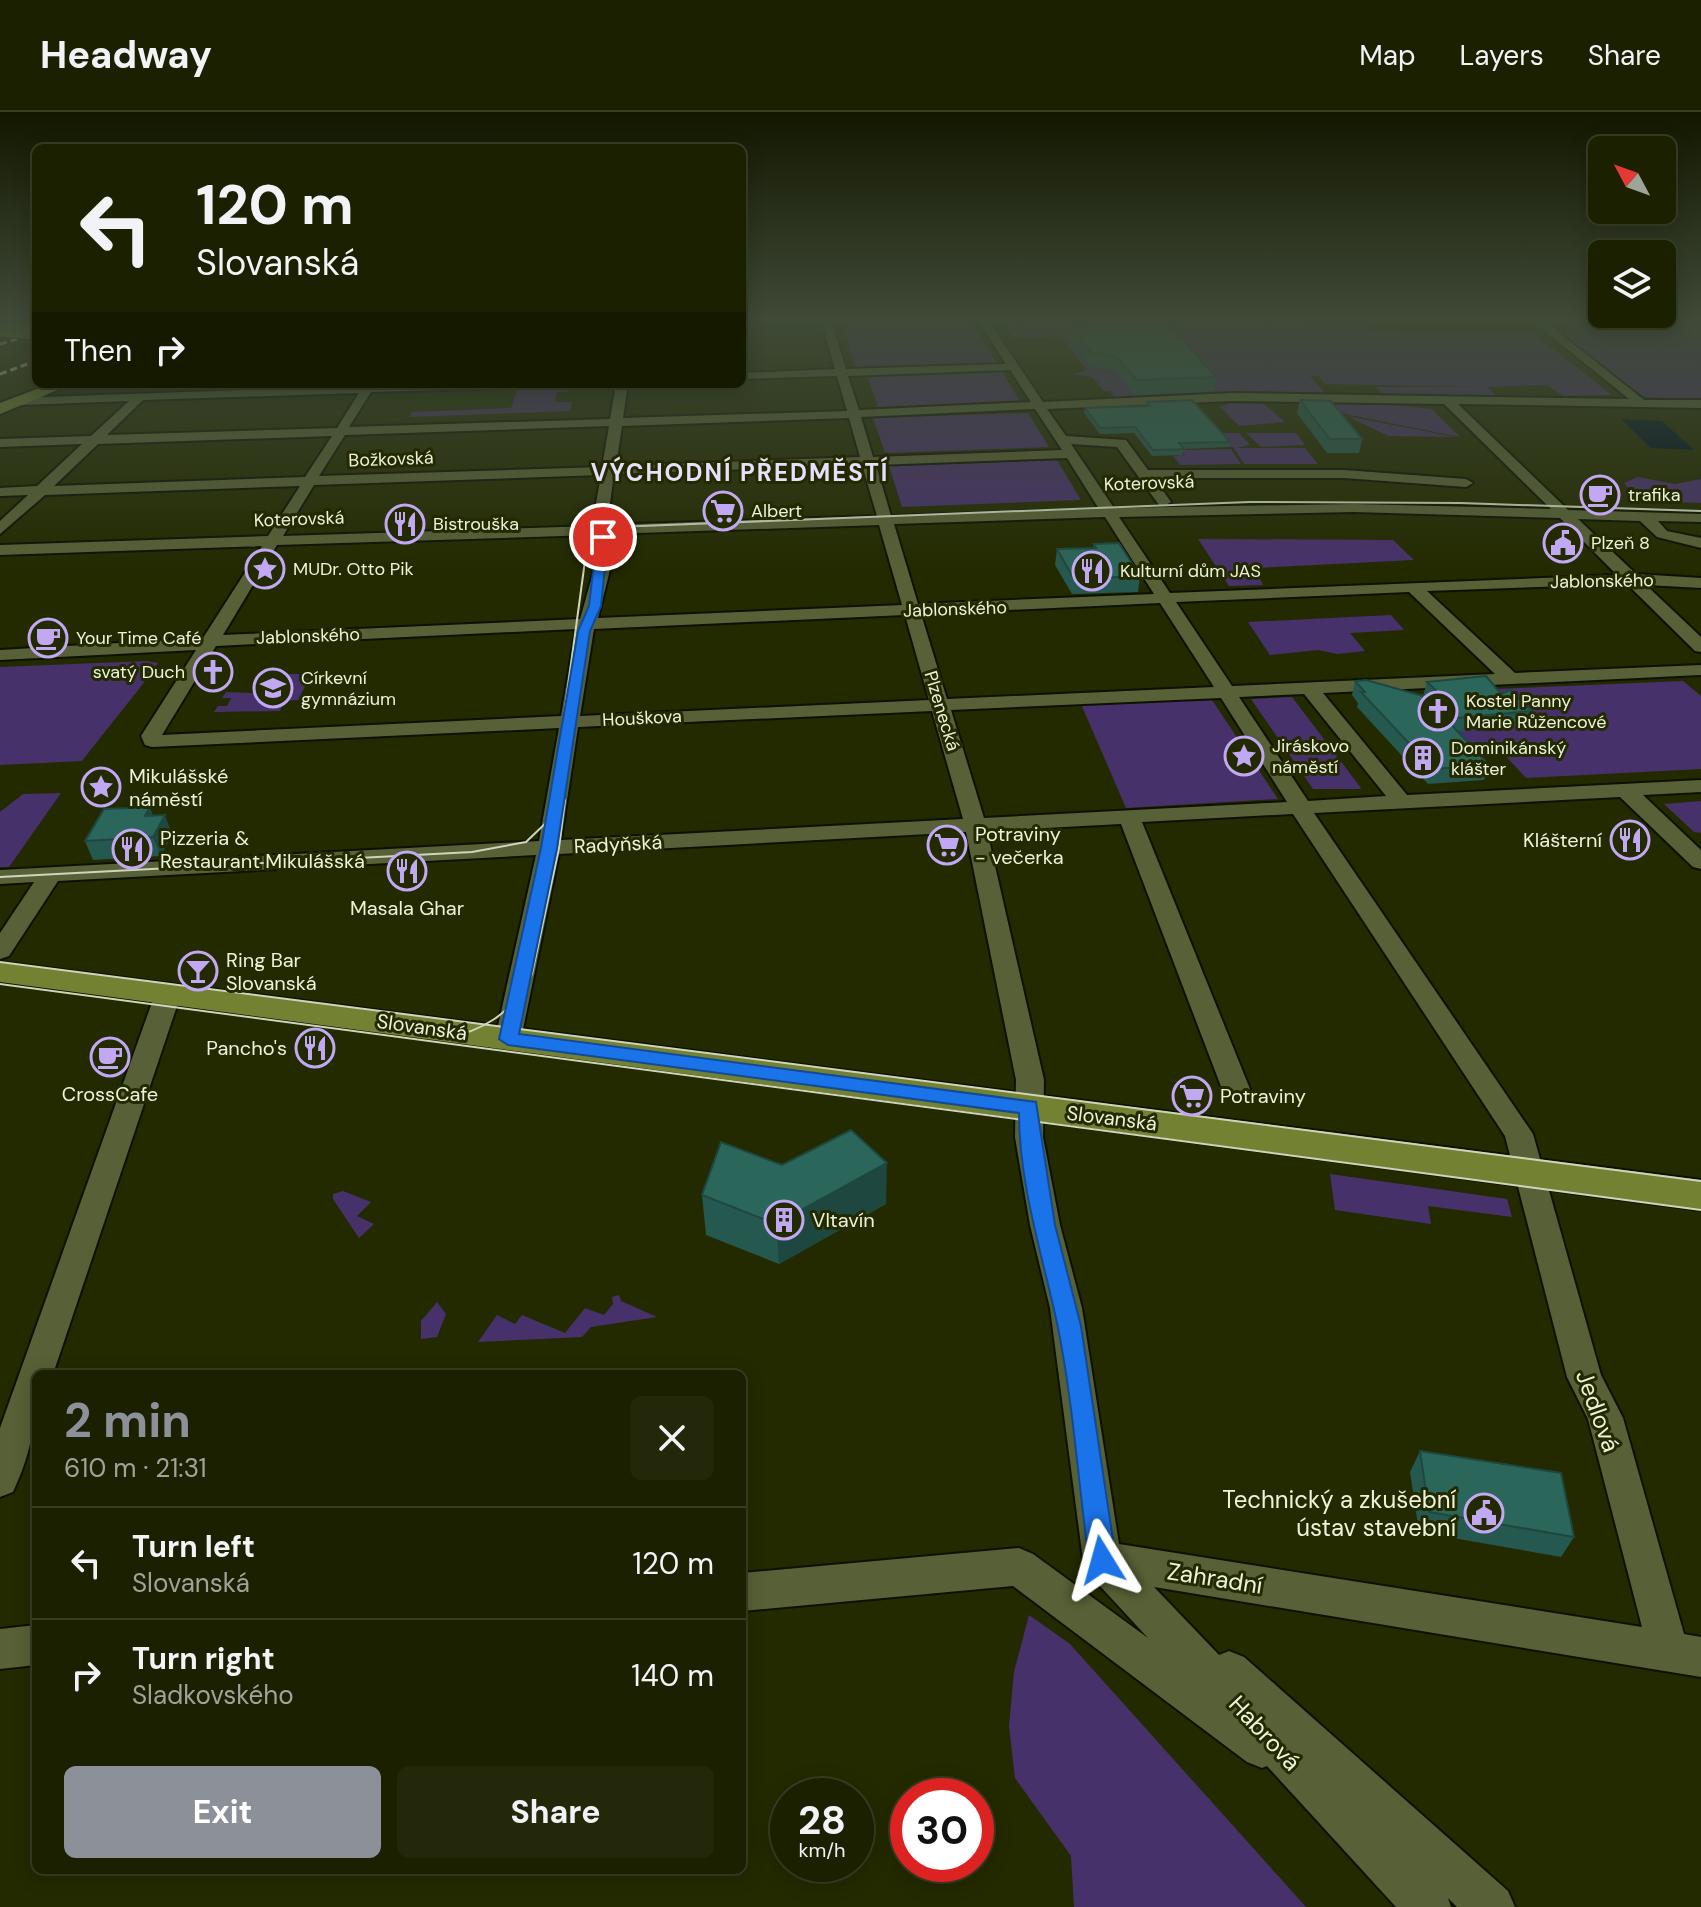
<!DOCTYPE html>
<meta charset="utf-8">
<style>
:root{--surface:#1a2000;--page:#23280a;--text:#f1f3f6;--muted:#9fa399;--line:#383e22;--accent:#8c9099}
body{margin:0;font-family:"DM Sans",sans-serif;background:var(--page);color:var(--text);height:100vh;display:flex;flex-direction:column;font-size:30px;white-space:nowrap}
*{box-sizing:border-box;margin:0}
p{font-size:26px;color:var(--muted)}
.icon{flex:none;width:44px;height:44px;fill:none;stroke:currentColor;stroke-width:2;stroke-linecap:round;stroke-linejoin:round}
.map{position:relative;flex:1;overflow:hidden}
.drawer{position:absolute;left:32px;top:1258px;width:714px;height:504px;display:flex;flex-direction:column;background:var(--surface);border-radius:12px;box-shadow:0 4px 20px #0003,0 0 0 2px var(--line)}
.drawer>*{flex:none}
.hud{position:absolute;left:32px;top:32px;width:714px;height:244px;border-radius:12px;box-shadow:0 4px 20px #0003,0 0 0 2px var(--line);background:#1a2000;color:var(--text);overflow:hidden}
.needle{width:52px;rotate:311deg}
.fabs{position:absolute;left:1588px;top:24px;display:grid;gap:16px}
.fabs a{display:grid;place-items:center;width:88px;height:88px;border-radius:12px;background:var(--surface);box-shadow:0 4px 20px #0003,0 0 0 2px var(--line);font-size:40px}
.speed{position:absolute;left:770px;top:1666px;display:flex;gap:16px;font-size:40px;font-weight:700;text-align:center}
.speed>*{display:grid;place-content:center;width:104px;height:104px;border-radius:50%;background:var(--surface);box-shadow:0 4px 20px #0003,0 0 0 2px var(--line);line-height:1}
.speed small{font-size:20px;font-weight:400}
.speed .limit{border:12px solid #d22;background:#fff;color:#111}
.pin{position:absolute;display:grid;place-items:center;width:68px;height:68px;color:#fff;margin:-34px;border:4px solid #fff;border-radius:50%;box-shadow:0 2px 8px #0007}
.me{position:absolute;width:88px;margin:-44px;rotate:352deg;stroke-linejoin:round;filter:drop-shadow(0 0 6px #0008)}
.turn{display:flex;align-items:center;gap:28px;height:168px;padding:0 32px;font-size:36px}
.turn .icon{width:104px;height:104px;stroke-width:2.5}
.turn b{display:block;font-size:56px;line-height:68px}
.then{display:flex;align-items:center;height:76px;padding:0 32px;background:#0003;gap:16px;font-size:30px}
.round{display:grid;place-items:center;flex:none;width:84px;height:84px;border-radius:12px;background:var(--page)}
.head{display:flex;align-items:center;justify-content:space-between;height:136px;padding:0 32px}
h1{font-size:48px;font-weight:700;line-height:60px;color:var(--accent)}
.action{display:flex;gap:16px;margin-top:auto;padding:16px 32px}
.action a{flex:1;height:92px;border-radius:12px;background:var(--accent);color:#fff;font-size:32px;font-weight:700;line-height:92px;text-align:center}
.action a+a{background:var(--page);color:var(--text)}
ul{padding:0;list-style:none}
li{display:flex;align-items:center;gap:24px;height:112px;padding:0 32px;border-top:2px solid var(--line)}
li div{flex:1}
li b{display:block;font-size:30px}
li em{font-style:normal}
header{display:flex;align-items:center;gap:48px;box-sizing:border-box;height:112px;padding:0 40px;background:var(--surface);border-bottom:2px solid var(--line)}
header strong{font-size:38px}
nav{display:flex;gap:44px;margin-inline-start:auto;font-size:28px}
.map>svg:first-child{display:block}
.green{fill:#47316b}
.water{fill:#001423}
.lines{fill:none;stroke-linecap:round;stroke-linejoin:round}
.minor-casing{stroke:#0d1100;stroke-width:4}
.major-casing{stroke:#0d1100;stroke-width:4}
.minor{fill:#576036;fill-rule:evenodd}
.major{fill:#738232;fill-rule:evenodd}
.tram{stroke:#ced5ba;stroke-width:2}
.rail{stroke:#ced5ba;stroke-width:3;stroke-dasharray:7 4;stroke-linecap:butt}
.major-bridge-casing{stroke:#0d1100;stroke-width:17;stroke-linecap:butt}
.major-bridge{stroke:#738232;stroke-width:15}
.wall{fill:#25584e}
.shaded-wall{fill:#1e4740}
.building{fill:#2b665b;stroke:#1e4740;stroke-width:2}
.route{fill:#1a73e8;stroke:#114b97;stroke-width:2}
.labels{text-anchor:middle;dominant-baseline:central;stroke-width:6;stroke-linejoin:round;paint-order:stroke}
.far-street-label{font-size:18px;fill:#edf3db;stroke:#232a00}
.far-poi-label{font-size:18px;fill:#edf3db;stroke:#232a00;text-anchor:start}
.poi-label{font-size:20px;fill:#edf3db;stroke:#232a00;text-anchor:start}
.street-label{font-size:20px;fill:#edf3db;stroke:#232a00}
.far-district-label{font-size:24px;font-weight:bold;letter-spacing:2px;fill:#e8dffc;stroke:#232a00}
.near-street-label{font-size:24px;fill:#edf3db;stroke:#232a00}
.near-poi-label{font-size:24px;fill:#edf3db;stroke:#232a00;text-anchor:end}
</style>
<header>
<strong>Headway</strong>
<nav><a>Map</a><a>Layers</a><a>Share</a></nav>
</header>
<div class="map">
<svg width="1701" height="1795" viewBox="0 0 1701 1795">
<rect width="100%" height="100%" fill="#232a00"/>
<path class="green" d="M841,208H970L996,250L856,255Z
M1001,208H1307L1313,215H1366L1371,220L1533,221L1612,283L1563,284L1547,273L1487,275L1497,284L1384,283L1376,275H1486L1325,272L1319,264H1310L1325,281L1115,286L1110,279H1104L1092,265L1074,262L1087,258L1061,225L1014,226Z
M1556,208H1701V287L1644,285L1567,228V222L1574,221Z
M1002,259L1021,291L878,295L867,264Z
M571,274L567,280H557L555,290H572L570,299L410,305L412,300L511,296L518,276Z
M1356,289L1432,297L1460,325L1286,290Z
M1231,291L1264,292L1285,310L1239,314L1220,295Z
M1028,301L1049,335L885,341L873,306Z
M1349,305H1351L1455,325L1388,324Z
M1217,321H1239L1250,333L1237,336H1305L1318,352H1244L1233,335H1229Z
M1246,321H1296L1305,333L1261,335Z
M1231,337L1241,352L1180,353L1173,344L1185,343L1182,338Z
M1057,348L1081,388L902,395L889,354Z
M1638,365L1675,372L1701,367V391C1675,390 1641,393 1624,371Z
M1198,427L1393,428L1414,448L1255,456L1263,473L1229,474Z
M1391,503L1404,518L1350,521L1365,539L1338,542L1318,538L1270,543L1248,510Z
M147,549L158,551C134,585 108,615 82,649L0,653V555Z
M285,562H298L309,567L298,588L284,589L280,599L214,600L218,594H227L231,586H222L226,580L275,582Z
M1683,569L1701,584V657L1526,666L1501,639L1477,640L1457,618L1504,617L1495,577Z
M1210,585L1278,687L1126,696L1081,592Z
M1292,585L1361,676L1360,677H1313L1251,587Z
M61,681L9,755H0V700L23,682Z
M1701,689V721L1694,720L1664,692Z
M1330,1062L1507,1087L1512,1105L1428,1094L1431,1112L1335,1098Z
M343,1079L371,1090L357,1104L374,1112L359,1126L333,1087V1082Z
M619,1183L621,1189L657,1205L591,1215L582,1225L478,1230L497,1203L515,1212L522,1203L565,1221L585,1196L604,1203L613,1192L612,1185Z
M437,1190L446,1202L437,1225L421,1227V1209Z
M1029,1503L1070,1532L1306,1795H1074L1071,1744L1015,1666L1009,1614L1014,1560Z"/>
<path class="water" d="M1621,307L1662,309L1694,338L1651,336Z"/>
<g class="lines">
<defs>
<path id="minor" d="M821,208H831L846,257L1006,252L978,208H988L1043,290L1232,281L1629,287L1531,208H1543L1644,288H1701V296L1458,292L1568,398L1701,402V410L1658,409L1667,419L1701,426V436L1657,425L1640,409L1578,407L1636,462L1701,466V476L1646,473L1701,525V540L1695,539L1627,472L1427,479L1515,561L1701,553V563L1323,581L1407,683L1701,668V680L1643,683L1701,738V757L1693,755L1620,685L1314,701L1533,1022L1601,1263L1623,1306L1684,1522L1701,1525V1565L1154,1475L1219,1543L1229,1539L1244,1545L1508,1779L1515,1795H1457L1448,1786L1451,1795H1396L1267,1654L1262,1656L1247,1650L1013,1474L742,1499V1461L1019,1436L1033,1442L1148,1526L1088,1461L1083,1448L1050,1196L1030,1113L1015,1025L1016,968L966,720L559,742L521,927L517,933H499L495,927L536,743L58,769L9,844L0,847V821L34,770L0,772V758L539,729L559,616L152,635L145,633L141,624L196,538L0,548V538L203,526L262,434L0,443V433L268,424L300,374L45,383L0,422V409L28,383L0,384V376L37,374L82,332L0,335V327L91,324L129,289L21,293L15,289L17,286L412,272H520L514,276L371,280L349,315L610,307L616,272H628L623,306L847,299L837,264L742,267V261L835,257ZM1010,258L1031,290L859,298L848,264ZM359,281L337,316L107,323L143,288ZM1232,289L1444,292L1551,397L1354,392L1114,396L1071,332L1117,335L1159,393L1164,394L1171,390L1154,366H1344L1466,375L1473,371L1466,367L1344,358H1148L1126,328L1066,324L1047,297ZM1035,297L1062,338L873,345L861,305ZM849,306L860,345L616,354L622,314ZM609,314L602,355L319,364L345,323ZM332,324L305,365L54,374L98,332ZM1067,346L1099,397L891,404L876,353ZM862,353L877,404L607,413L614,362ZM601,363L592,414L283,424L314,373ZM1354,400L1560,406L1617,463L1170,481L1119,405ZM1105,405L1154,482L918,492L894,412ZM879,413L902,493L598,506L611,454L608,422ZM593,423L595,454L580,507L223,523L277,433ZM1409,480L1495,562L1232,574L1176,490ZM1160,491L1214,575L947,587L921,502ZM905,503L929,588L580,604L594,517ZM576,517L561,604L162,623L216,534ZM1304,582L1386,684L1308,689L1239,585ZM1221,586L1287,690L984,706L951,598ZM932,599L963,707L561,728L578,615ZM1293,702L1505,1024L1567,1265L1588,1307L1642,1515L1119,1432L1082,1196L1060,1113L1043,1025L1044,968L987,719L1121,712L1222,977L1226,984L1236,987L1246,984L1250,977L1142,710Z
M168,874L177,876L181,882L53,1262H36C36,1309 33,1337 13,1380L0,1385V1316L155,882L159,876Z
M36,1513V1553L0,1557V1517Z"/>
<path id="major" d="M50,272H72L0,302V291Z
M0,850L1701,1068V1098L0,870Z"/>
</defs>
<use href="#minor" class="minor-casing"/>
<use href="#major" class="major-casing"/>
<use href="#minor" class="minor"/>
<use href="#major" class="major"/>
<path class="tram" d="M0,765L472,740L526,730L550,707L587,434L597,422L615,415L1249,390L1461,391L1701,399
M0,850L1701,1069
M0,872L1701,1098
M441,927C483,920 513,901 532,862L559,736L565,688"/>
<path class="rail" d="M0,218L35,208
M0,232L36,221
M0,262L36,249"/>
<defs>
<path id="major-bridge" d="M0,217L36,220"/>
</defs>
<use href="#major-bridge" class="major-bridge-casing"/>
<use href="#major-bridge" class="major-bridge"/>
</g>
<path class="wall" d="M1071,215L1216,265L1214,279L1135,283L1115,259L1090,254L1069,228Z
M1300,288L1362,327L1359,341H1327L1297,301Z
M1147,290L1230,330L1229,335L1184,337L1183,343L1152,344L1134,321L1100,322L1084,301L1085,296L1147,294Z
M1094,432L1140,464L1138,480L1072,482L1055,453L1057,437L1093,436Z
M1355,569L1425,585L1423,584L1427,570L1501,582L1532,599L1527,613L1458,619L1489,653L1484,668L1428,672L1357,595L1358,591L1352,583Z
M153,704L172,722L161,744L93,748L85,729Z
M702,1083L886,1092L779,1152L706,1123Z
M1420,1339L1574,1425L1561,1445L1419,1420L1410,1360Z"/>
<path class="shaded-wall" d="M150,695L157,714L145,704Z
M165,703L172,722L161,744L153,725Z
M887,1051L886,1092L779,1152L776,1112Z"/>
<path class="building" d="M1169,213L1216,265L1137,268L1117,245L1091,240L1071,215Z
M1192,288L1230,330L1179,331L1184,337L1153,338L1135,315L1100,316L1085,296L1150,294L1147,290Z
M1300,288L1331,289L1362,327H1330Z
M1119,431L1140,464L1074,467L1057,437L1096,436L1094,432Z
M1486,564L1501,582L1510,578L1532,599L1446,607L1489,653L1433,657L1361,580H1365L1355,569L1366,568L1451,592L1427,570Z
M150,695L145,704L165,703L153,725L85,729L104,697Z
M851,1018L887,1051L776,1112L702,1083L721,1030L782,1053Z
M1420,1339L1561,1361L1574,1425L1429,1400Z"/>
<linearGradient id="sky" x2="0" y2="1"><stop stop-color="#131700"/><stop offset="0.45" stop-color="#3f4a37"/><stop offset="1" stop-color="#3f4a37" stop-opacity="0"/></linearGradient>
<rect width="1701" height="460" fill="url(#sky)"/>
<path class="route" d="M603,422L608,425L601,494L590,519L557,736L519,922L1036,990L1055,1113L1081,1214L1116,1448L1112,1457L1102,1461L1093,1457L1089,1448C1078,1370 1073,1288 1057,1211C1042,1142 1019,1072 1019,1001L508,933L499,927L541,736L578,519L589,494L597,425Z"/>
<defs>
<symbol id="cafe-ring" viewBox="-11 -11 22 22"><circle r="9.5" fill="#232a00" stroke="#c1a8f3" stroke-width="1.5"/><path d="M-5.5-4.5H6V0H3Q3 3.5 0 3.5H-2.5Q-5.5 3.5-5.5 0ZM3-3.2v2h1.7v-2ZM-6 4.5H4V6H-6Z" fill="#c1a8f3"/></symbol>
<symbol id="supermarket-ring" viewBox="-11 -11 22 22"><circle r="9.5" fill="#232a00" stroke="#c1a8f3" stroke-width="1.5"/><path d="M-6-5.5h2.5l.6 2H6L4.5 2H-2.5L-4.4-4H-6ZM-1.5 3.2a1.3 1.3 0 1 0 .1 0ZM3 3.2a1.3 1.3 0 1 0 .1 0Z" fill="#c1a8f3"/></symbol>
<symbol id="restaurant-ring" viewBox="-11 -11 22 22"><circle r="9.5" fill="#232a00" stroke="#c1a8f3" stroke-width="1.5"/><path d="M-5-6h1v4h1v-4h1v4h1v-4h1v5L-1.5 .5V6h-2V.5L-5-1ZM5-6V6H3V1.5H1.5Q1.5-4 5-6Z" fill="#c1a8f3"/></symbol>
<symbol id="civic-ring" viewBox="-11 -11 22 22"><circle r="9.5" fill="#232a00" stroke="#c1a8f3" stroke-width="1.5"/><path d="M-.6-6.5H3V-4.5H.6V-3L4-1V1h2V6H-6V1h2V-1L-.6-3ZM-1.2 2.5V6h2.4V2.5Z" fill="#c1a8f3"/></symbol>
<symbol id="sight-ring" viewBox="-11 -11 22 22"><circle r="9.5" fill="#232a00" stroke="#c1a8f3" stroke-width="1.5"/><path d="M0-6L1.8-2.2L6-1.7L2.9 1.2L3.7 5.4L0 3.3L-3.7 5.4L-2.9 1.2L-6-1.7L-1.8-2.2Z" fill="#c1a8f3"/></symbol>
<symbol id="church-ring" viewBox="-11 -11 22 22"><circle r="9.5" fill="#232a00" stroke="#c1a8f3" stroke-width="1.5"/><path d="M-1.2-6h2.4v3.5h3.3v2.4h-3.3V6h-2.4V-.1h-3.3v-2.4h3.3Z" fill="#c1a8f3"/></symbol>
<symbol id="school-ring" viewBox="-11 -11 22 22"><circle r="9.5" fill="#232a00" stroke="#c1a8f3" stroke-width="1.5"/><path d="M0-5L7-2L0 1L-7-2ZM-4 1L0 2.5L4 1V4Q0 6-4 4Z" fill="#c1a8f3"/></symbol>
<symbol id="building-ring" viewBox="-11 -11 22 22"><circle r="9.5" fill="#232a00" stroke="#c1a8f3" stroke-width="1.5"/><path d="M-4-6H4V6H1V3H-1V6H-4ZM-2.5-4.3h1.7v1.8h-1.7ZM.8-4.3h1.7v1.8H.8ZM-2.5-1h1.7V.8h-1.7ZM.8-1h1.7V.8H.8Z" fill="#c1a8f3"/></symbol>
<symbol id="bar-ring" viewBox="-11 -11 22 22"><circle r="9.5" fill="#232a00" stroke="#c1a8f3" stroke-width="1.5"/><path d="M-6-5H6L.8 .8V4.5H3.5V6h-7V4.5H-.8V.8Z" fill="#c1a8f3"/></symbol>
</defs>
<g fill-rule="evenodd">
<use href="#cafe-ring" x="1578" y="361" width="44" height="44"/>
<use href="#supermarket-ring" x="701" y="377" width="44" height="44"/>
<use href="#restaurant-ring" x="383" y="390" width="44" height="44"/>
<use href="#civic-ring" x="1541" y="409" width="44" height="44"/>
<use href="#sight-ring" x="243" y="435" width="44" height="44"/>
<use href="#restaurant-ring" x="1070" y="437" width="44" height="44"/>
<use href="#cafe-ring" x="26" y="504" width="44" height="44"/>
<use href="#church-ring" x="191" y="538" width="44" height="44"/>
<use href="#school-ring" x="251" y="554" width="44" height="44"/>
<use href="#church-ring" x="1416" y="577" width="44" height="44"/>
<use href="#sight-ring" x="1222" y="622" width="44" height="44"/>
<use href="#building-ring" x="1401" y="624" width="44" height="44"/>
<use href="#sight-ring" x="79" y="653" width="44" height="44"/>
<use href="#restaurant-ring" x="1608" y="706" width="44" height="44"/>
<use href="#supermarket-ring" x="925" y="711" width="44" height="44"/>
<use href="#restaurant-ring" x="110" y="715" width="44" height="44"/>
<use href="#restaurant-ring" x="385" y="737" width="44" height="44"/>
<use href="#bar-ring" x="176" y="837" width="44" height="44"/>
<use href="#restaurant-ring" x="293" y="914" width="44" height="44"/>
<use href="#cafe-ring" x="88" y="923" width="44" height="44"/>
<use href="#supermarket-ring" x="1170" y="962" width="44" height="44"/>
<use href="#building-ring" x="762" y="1086" width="44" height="44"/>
<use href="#civic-ring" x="1462" y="1379" width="44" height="44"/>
</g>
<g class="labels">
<g class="far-street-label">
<text transform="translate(391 347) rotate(-2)">Božkovská</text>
<text transform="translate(1149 371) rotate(-2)">Koterovská</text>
<text transform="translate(299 407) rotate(-2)">Koterovská</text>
<text transform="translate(1602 469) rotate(-1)">Jablonského</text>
<text transform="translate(955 497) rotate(-2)">Jablonského</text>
<text transform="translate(308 524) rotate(-2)">Jablonského</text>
<text transform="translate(942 599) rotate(73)">Plzenecká</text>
<text transform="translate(642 606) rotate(-3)">Houškova</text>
</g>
<g class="far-poi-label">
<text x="1628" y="383">trafika</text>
<text x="751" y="399">Albert</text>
<text x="433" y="412">Bistrouška</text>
<text x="1591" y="431">Plzeň 8</text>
<text x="293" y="457">MUDr. Otto Pik</text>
<text x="1120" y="459">Kulturní dům JAS</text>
<text x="76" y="526">Your Time Café</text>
<text x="185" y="560" text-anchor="end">svatý Duch</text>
<text x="301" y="566">Církevní<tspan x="301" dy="21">gymnázium</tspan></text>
<text x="1466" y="589">Kostel Panny<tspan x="1466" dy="21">Marie Růžencové</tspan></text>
<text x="1272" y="634">Jiráskovo<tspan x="1272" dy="21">náměstí</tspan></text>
<text x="1451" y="636">Dominikánský<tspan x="1451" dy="21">klášter</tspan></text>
</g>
<g class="poi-label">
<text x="129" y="664">Mikulášské<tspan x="129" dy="23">náměstí</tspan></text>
<text x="975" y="722">Potraviny<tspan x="975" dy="23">- večerka</tspan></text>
<text x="160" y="726">Pizzeria &amp;<tspan x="160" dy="23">Restaurant Mikulášská</tspan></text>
<text x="1602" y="728" text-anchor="end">Klášterní</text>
<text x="407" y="796" text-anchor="middle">Masala Ghar</text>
<text x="226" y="848">Ring Bar<tspan x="226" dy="23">Slovanská</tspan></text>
<text x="287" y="936" text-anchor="end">Pancho's</text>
<text x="110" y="982" text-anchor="middle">CrossCafe</text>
<text x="1220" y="984">Potraviny</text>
<text x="812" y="1108">Vltavín</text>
</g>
<g class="street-label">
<text transform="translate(618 732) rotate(-3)">Radyňská</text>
<text transform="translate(422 915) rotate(8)">Slovanská</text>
<text transform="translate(1112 1006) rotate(7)">Slovanská</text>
</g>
<g class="far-district-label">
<text x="740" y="360">VÝCHODNÍ PŘEDMĚSTÍ</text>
</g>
<g class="near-street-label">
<text transform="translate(1598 1299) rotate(70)">Jedlová</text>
<text transform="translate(1215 1466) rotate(9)">Zahradní</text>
<text transform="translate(1265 1621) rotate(47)">Habrová</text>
</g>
<g class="near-poi-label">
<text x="1456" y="1387">Technický a zkušební<tspan x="1456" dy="28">ústav stavební</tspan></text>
</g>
</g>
</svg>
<div class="fabs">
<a><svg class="needle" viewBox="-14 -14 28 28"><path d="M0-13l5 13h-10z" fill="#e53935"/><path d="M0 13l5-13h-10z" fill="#9fa399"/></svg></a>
<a><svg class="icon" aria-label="layers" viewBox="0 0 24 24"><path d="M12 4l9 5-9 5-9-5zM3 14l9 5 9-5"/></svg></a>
</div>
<div class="speed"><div>28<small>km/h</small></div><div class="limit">30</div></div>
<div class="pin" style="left:603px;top:425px;background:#d93025"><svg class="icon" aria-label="arrive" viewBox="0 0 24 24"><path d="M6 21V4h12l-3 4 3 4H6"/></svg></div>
<svg class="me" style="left:1102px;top:1448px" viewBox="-20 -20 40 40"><path d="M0-17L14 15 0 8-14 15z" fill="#1a73e8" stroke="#fff" stroke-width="4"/></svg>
<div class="hud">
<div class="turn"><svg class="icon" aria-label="left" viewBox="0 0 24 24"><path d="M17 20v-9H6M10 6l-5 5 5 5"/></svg><div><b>120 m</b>Slovanská</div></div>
<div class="then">Then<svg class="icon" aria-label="right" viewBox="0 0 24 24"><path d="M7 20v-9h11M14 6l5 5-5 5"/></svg></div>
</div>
<section class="drawer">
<div class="head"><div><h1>2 min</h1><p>610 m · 21:31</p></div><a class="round"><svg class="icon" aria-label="close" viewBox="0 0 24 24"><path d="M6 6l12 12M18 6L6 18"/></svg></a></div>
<ul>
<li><svg class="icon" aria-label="left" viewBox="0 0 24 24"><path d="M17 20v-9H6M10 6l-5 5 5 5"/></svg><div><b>Turn left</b><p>Slovanská</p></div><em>120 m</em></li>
<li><svg class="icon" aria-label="right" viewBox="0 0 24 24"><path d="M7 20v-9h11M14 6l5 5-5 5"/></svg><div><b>Turn right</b><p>Sladkovského</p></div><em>140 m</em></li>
</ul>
<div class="action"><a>Exit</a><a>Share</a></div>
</section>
</div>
